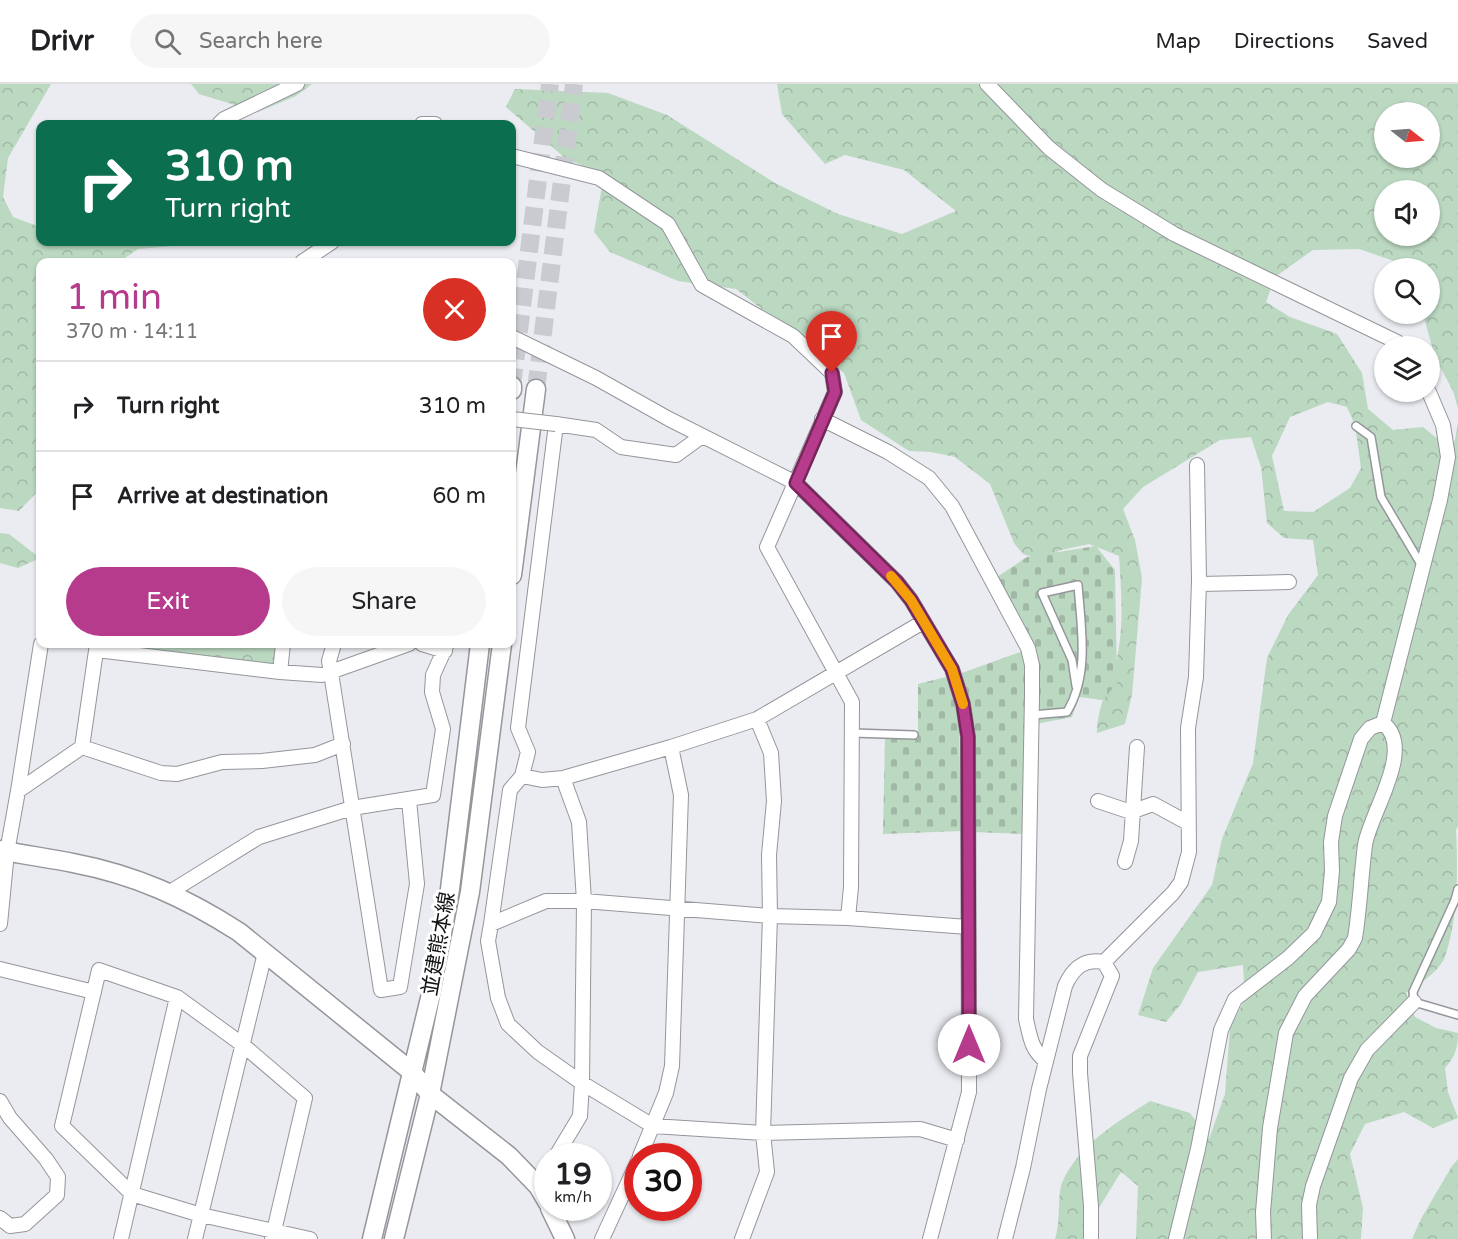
<!DOCTYPE html>
<meta charset="utf-8">
<style>
:root{--surface:#fff;--page:#f6f6f6;--text:#202124;--muted:#757577;--line:#e0e0e0;--accent:#b73b8c}
body{margin:0;font-family:"Varela Round","Noto Sans JP",sans-serif;background:var(--page);color:var(--text);height:100vh;display:flex;flex-direction:column;font-size:22px;white-space:nowrap}
*{box-sizing:border-box;margin:0}
p{font-size:20px;color:var(--muted)}
.icon{flex:none;width:33px;height:33px;fill:none;stroke:currentColor;stroke-width:2;stroke-linecap:round;stroke-linejoin:round}
.map{position:relative;flex:1;overflow:hidden}
.panel{position:absolute;left:36px;top:174px;width:480px;height:390px;display:flex;flex-direction:column;background:var(--surface);border-radius:12px;box-shadow:0 2px 4px #0004}
.panel>*{flex:none}
.top-card{position:absolute;left:36px;top:36px;width:480px;height:126px;border-radius:12px;box-shadow:0 2px 4px #0004;background:#0b6e4f;color:#fff;overflow:hidden}
.needle{width:39px;rotate:107deg}
.tools{position:absolute;left:1374px;top:18px;display:grid;gap:12px}
.tools a{display:grid;place-items:center;width:66px;height:66px;border-radius:50%;background:var(--surface);box-shadow:0 2px 4px #0004;font-size:30px}
.speed{position:absolute;left:534px;top:1059px;display:flex;gap:12px;font-size:30px;font-weight:700;text-align:center}
.speed>*{display:grid;place-content:center;width:78px;height:78px;border-radius:50%;background:var(--surface);box-shadow:0 2px 4px #0004;line-height:1}
.speed small{font-size:15px;font-weight:400}
.speed .limit{border:9px solid #d22;background:#fff;color:#111}
.pin{position:absolute;display:grid;place-items:center;width:51px;height:51px;color:#fff;margin:-62px -26px;border-radius:50% 50% 50% 0;rotate:-45deg;box-shadow:0 0 6px #0007}
.pin .icon{rotate:45deg}
.me{position:absolute;width:66px;margin:-33px;rotate:0deg;stroke-linejoin:round;filter:drop-shadow(0 0 4px #0008)}
.turn{display:flex;align-items:center;gap:21px;height:126px;padding:0 30px;font-size:27px}
.turn .icon{width:78px;height:78px;stroke-width:2.5}
.turn b{display:block;font-size:42px;line-height:51px}
.round{display:grid;place-items:center;flex:none;width:63px;height:63px;border-radius:32px;background:var(--page)}
.headline{display:flex;align-items:center;justify-content:space-between;height:102px;padding:0 30px}
h1{font-size:36px;font-weight:600;line-height:45px;color:var(--accent)}
.primary-button{display:flex;gap:12px;margin-top:auto;padding:12px 30px}
.primary-button a{flex:1;height:69px;border-radius:36px;background:var(--accent);color:#fff;font-size:24px;font-weight:600;line-height:69px;text-align:center}
.primary-button a+a{background:var(--page);color:var(--text)}
ul{padding:0;list-style:none}
li{display:flex;align-items:center;gap:18px;height:90px;padding:0 30px;border-top:2px solid var(--line)}
li div{flex:1}
li b{display:block;font-size:22px}
li em{font-style:normal}
header{display:flex;align-items:center;gap:36px;box-sizing:border-box;height:84px;padding:0 30px;background:var(--surface);border-bottom:2px solid var(--line)}
header strong{font-size:28px}
nav{display:flex;gap:33px;margin-inline-start:auto;font-size:21px}
.search{width:420px;height:54px;background:var(--page);display:flex;align-items:center;gap:15px;box-sizing:border-box;padding:0 21px;border-radius:33px;color:var(--muted);font-size:22px}
.map>svg:first-child{display:block}
.forest{fill:url(#forest-crowns);fill-rule:evenodd}
.cemetery{fill:url(#cemetery-stones)}
.lines{fill:none;stroke-linecap:round;stroke-linejoin:round}
.secondary-tunnel{stroke:#cacbd0;stroke-width:18;stroke-dasharray:18 9;stroke-linecap:butt}
.lane-casing{stroke:#94969b;stroke-width:10}
.street-casing{stroke:#94969b;stroke-width:16}
.secondary-casing{stroke:#94969b;stroke-width:21}
.lane{stroke:#fff;stroke-width:7}
.street{stroke:#fff;stroke-width:14}
.secondary{stroke:#fff;stroke-width:18}
.street-bridge-casing{stroke:#94969b;stroke-width:16;stroke-linecap:butt}
.street-bridge{stroke:#fff;stroke-width:14}
.route-casing{stroke:#77265b;stroke-width:15}
.route{stroke:#b73b8c;stroke-width:10}
.slow{stroke:#f59e0b;stroke-width:10}
.labels{text-anchor:middle;dominant-baseline:central;stroke-width:6;stroke-linejoin:round;paint-order:stroke}
.street-label{font-size:21px;fill:#121314;stroke:#fff}
</style>
<header>
<strong>Drivr</strong>
<div class="search"><svg class="icon" aria-label="search" viewBox="0 0 24 24"><circle cx="10" cy="10" r="6"/><path d="M15 15l6 6"/></svg>Search here</div>
<nav><a>Map</a><a>Directions</a><a>Saved</a></nav>
</header>
<div class="map">
<svg width="1458" height="1155" viewBox="0 0 1458 1155">
<defs>
<pattern id="forest-crowns" width="20" height="18" patternUnits="userSpaceOnUse" patternTransform="scale(1.5)"><rect width="20" height="18" fill="#bbd8c1"/><path d="M2 6a3 3 0 1 1 6 0M12 15a3 3 0 1 1 6 0" fill="none" stroke="#a0b8a5"/></pattern>
<pattern id="cemetery-stones" width="16" height="16" patternUnits="userSpaceOnUse" patternTransform="scale(1.5)"><rect width="16" height="16" fill="#bbd8c1"/><path d="M2 7V4a2 2 0 0 1 4 0v3zM10 15v-3a2 2 0 0 1 4 0v3z" fill="#a0b8a5"/></pattern>
</defs>
<rect width="100%" height="100%" fill="#eaecf1"/>
<path class="forest" d="M0,0H51L8,74L3,113L13,133L40,143V158H185L172,162L138,165L119,178H40V405L19,427L0,424Z
M191,0H312L296,12L258,28L199,10Z
M777,0H1458V324L1453,307L1435,273L1423,230H1430V184H1401L1397,178L1359,165L1313,166L1275,193L1266,218L1290,233L1337,250L1362,289L1368,325L1393,346L1423,343L1450,365L1455,356L1458,338V742L1456,746C1458,787 1458,839 1444,875C1436,890 1419,900 1406,909L1415,933L1436,944L1458,949C1458,964 1455,973 1445,984L1448,1008L1458,1034L1433,1044L1404,1028L1365,1040L1350,1070L1363,1124L1361,1155H1136L1138,1102L1121,1088L1099,1124L1094,1155H1055C1061,1138 1057,1111 1062,1099C1078,1061 1116,1039 1150,1017L1190,1029L1209,1055L1225,1010L1230,944L1245,915L1243,881L1198,888L1181,920L1166,938L1138,931L1153,884L1212,801L1222,755L1253,679L1267,574L1288,531L1318,491L1313,456L1284,454L1267,439L1261,383L1251,353L1220,356L1143,403L1123,425L1135,456L1142,494L1132,611L1125,640L1097,649C1097,620 1113,596 1118,569C1124,537 1121,504 1119,472L1089,460L1061,466L1040,475L1023,470L1014,459L990,400L955,373L931,368L909,367L861,336L844,289L736,205L678,197L610,168L594,148L604,91L565,74L506,23L515,5L608,9L667,31L775,99L838,130L902,150L956,127L904,86L845,71L825,80L782,30ZM1384,28H1430V74H1384ZM1384,106H1430V152H1384ZM1328,318L1347,323L1355,341L1361,384L1350,404L1313,428L1284,427L1272,372L1290,333Z
M0,449L9,450L40,474L18,484L0,479Z
M105,560H280L274,582L112,564Z
M1458,1075V1155H1412L1422,1133L1452,1082Z"/>
<path class="cemetery" d="M1096,462L1115,486L1117,599L1103,616L1079,613L1072,633L1036,640L1037,571L1030,554L997,493L1027,473Z
M1023,567L1026,583L1024,750L973,748L959,590Z
M946,593L956,614L959,635L961,747L883,750L885,654L918,655V600Z"/>
<g class="lines">
<path class="secondary-tunnel" d="M512,302L550,0
M536,305L574,0"/>
<defs>
<path id="lane" d="M1356,342L1371,353L1381,413L1422,482
M1032,631L1067,628C1090,590 1081,543 1078,501L1042,509L1072,576L1076,602
M853,649L914,651
M1458,805L1455,816L1413,908L1414,918L1458,931"/>
<path id="street" d="M987,0L1049,64L1102,106L1174,150L1397,258L1400,262
M219,40L224,35L297,0
M422,40H435
M512,72L599,94L668,140L702,201L793,252L832,289L835,308L767,463L852,618L851,803L848,834
M302,178L332,158
M512,253L596,294L669,335L796,399L897,498L911,516L952,585L963,620L968,653L969,1008L930,1155
M822,335L888,368L929,394L952,422L1028,564L1032,581V612L1026,935C1030,952 1031,966 1046,977
M702,352L676,371L621,363L596,346L556,340L518,644L528,668L522,692L510,706L491,840L546,817H584L770,832L848,834L968,843
M1199,500L1289,498
M334,560L329,577L331,589L381,906L400,903L417,800L409,716
M422,560L445,567
M97,566L280,588L322,591L409,560
M280,588L283,560
M1383,639L1440,416L1448,373L1443,341L1429,308
M82,663L161,689L177,690L222,678L262,677L315,671L343,660
M522,692L542,696L563,694L671,663L757,635L923,538
M18,707L82,663L97,560
M1098,717L1131,728L1153,720L1188,739
M1125,778L1131,757L1137,663
M170,808L259,753L352,724L433,711L443,645L432,608L433,591L447,560
M0,840L7,768L18,707L41,560
M491,840L488,857L498,914L508,940L538,968L582,999L653,1042L763,1049L920,1045L957,1056
M1104,878L1173,809L1181,798L1189,768L1188,644L1196,593L1199,496L1197,381
M0,885L94,908
M0,1017L10,1034L46,1075L58,1093L57,1111L25,1140L10,1142L0,1134
M556,1072L580,1032L582,999L584,817L579,738L563,694
M640,1072L666,1009L672,982L681,711L671,663
M538,1102L548,1086
M121,1155L177,913
M195,1155L265,869
M272,1155L274,1147L305,1014L243,961L177,913L99,886L62,1042L132,1110L201,1131L310,1155
M602,1155L638,1077
M742,1155L767,1088L763,1049L770,832L769,771L774,717L771,669L757,635
M1005,1155L1023,1084L1039,1005L1065,902C1073,884 1084,874 1104,878L1112,892L1080,972V989L1091,1122V1155
M1176,1155L1198,1065L1221,946L1235,915L1288,874L1314,849L1329,818L1332,787L1331,758L1335,732L1361,655L1370,644L1383,639C1416,664 1370,729 1365,761C1361,792 1360,823 1355,854L1349,865L1305,912L1286,949L1270,1044L1263,1128L1264,1155
M1310,1155L1309,1121L1313,1102L1351,994L1367,966L1414,918"/>
<path id="secondary" d="M512,306V302
M512,491L536,305
M0,766C24,771 49,774 73,779C136,791 186,814 239,848L412,988L430,1010L509,1072L538,1102L548,1119
M550,1124L565,1155
M372,1155L431,910L450,805L480,560
M394,1155L430,1010L470,808L502,560"/>
</defs>
<use href="#lane" class="lane-casing"/>
<use href="#street" class="street-casing"/>
<use href="#secondary" class="secondary-casing"/>
<use href="#lane" class="lane"/>
<use href="#street" class="street"/>
<use href="#secondary" class="secondary"/>
<defs>
<path id="street-bridge" d="M512,335L556,340"/>
</defs>
<use href="#street-bridge" class="street-bridge-casing"/>
<use href="#street-bridge" class="street-bridge"/>
</g>
<g class="lines">
<defs>
<path id="route" d="M832,289L835,308L796,399L897,498L911,516L952,585L963,620L968,653L969,961"/>
</defs>
<use href="#route" class="route-casing"/>
<use href="#route" class="route"/>
<path class="slow" d="M891,492L911,516L952,585L963,620"/>
</g>
<g class="labels">
<g class="street-label">
<text transform="translate(439 860) rotate(-80)">並建熊本線</text>
</g>
</g>
</svg>
<div class="tools">
<a><svg class="needle" viewBox="-14 -14 28 28"><path d="M0-13l5 13h-10z" fill="#e53935"/><path d="M0 13l5-13h-10z" fill="#757577"/></svg></a>
<a><svg class="icon" aria-label="sound" viewBox="0 0 24 24"><path d="M4 9h4l5-4v14l-5-4H4zM17 9q2 3 0 6"/></svg></a>
<a><svg class="icon" aria-label="search" viewBox="0 0 24 24"><circle cx="10" cy="10" r="6"/><path d="M15 15l6 6"/></svg></a>
<a><svg class="icon" aria-label="layers" viewBox="0 0 24 24"><path d="M12 4l9 5-9 5-9-5zM3 14l9 5 9-5"/></svg></a>
</div>
<div class="speed"><div>19<small>km/h</small></div><div class="limit">30</div></div>
<div class="pin" style="left:832px;top:289px;background:#d93025"><svg class="icon" aria-label="arrive" viewBox="0 0 24 24"><path d="M6 21V4h12l-3 4 3 4H6"/></svg></div>
<svg class="me" style="left:969px;top:961px" viewBox="-20 -20 40 40"><circle r="19" fill="#fff"/><path d="M0-13L10 11 0 6-10 11z" fill="#b73b8c"/></svg>
<div class="top-card">
<div class="turn"><svg class="icon" aria-label="right" viewBox="0 0 24 24"><path d="M7 20v-9h11M14 6l5 5-5 5"/></svg><div><b>310 m</b>Turn right</div></div>
</div>
<section class="panel">
<div class="headline"><div><h1>1 min</h1><p>370 m · 14:11</p></div><a class="round" style="background:#d93025;color:#fff"><svg class="icon" aria-label="close" viewBox="0 0 24 24"><path d="M6 6l12 12M18 6L6 18"/></svg></a></div>
<ul>
<li><svg class="icon" aria-label="right" viewBox="0 0 24 24"><path d="M7 20v-9h11M14 6l5 5-5 5"/></svg><div><b>Turn right</b></div><em>310 m</em></li>
<li><svg class="icon" aria-label="arrive" viewBox="0 0 24 24"><path d="M6 21V4h12l-3 4 3 4H6"/></svg><div><b>Arrive at destination</b></div><em>60 m</em></li>
</ul>
<div class="primary-button"><a>Exit</a><a>Share</a></div>
</section>
</div>
